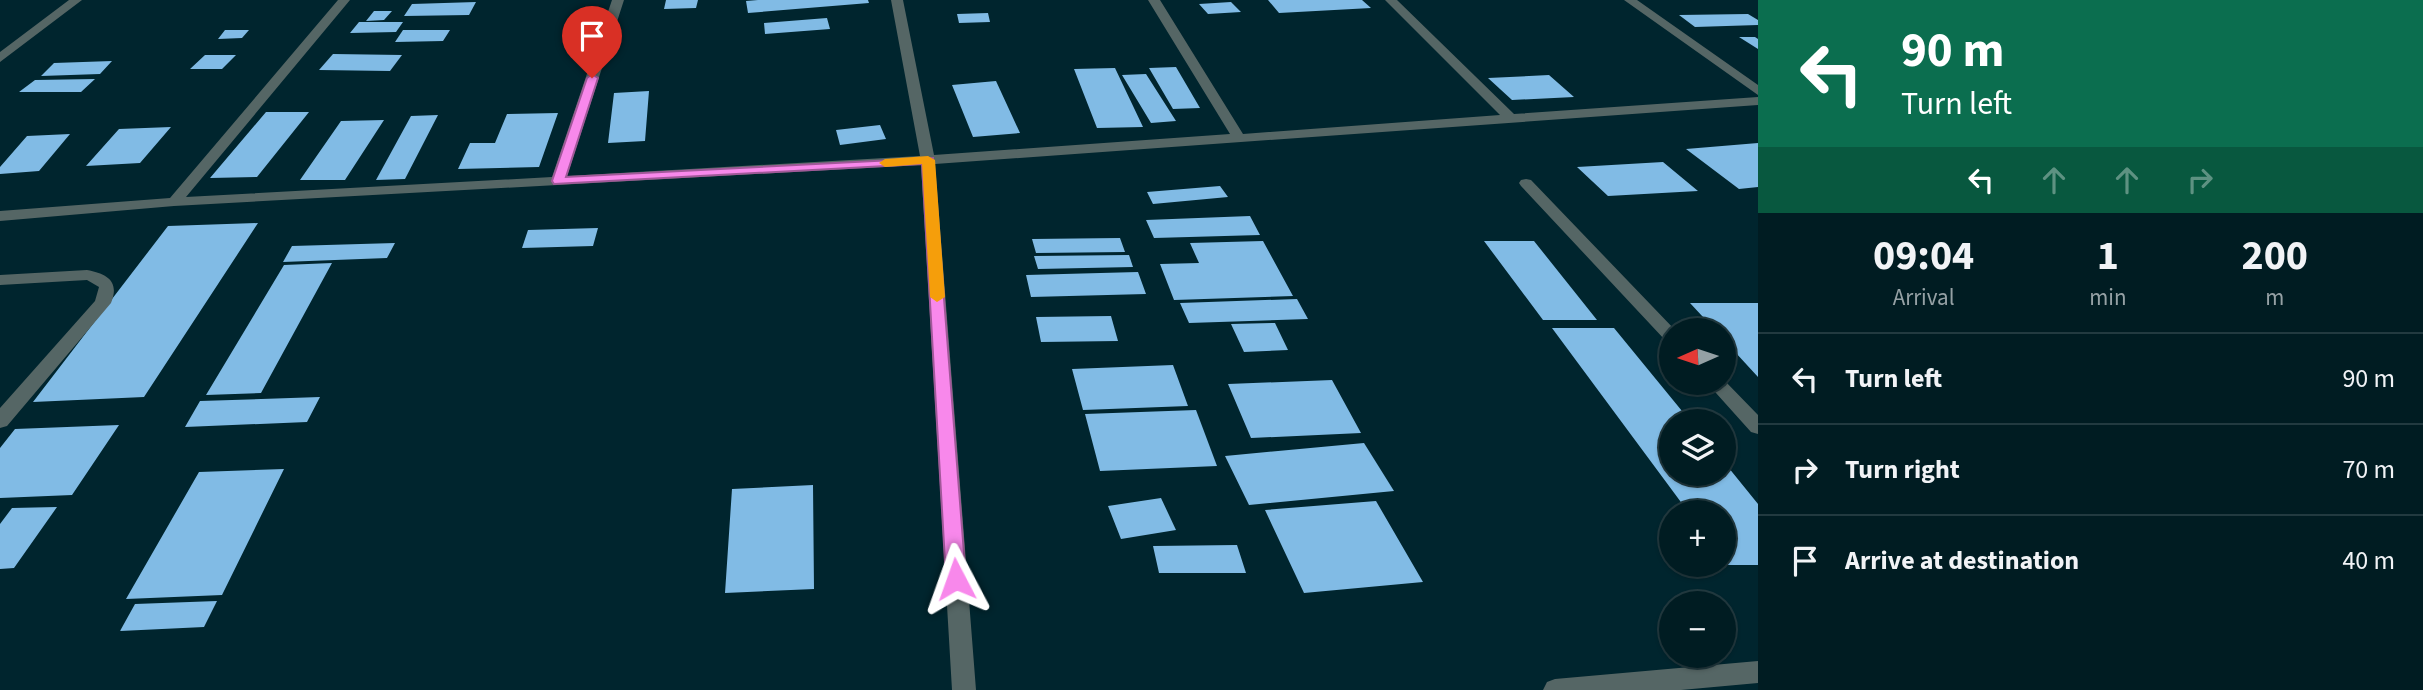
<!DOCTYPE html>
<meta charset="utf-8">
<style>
:root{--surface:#001c22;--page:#0a252a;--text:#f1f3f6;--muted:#95a1a5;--line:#223a40}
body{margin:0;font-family:"Source Sans 3",sans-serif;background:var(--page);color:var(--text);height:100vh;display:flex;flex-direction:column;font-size:26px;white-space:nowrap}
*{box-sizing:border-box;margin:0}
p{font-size:23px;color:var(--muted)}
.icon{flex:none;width:38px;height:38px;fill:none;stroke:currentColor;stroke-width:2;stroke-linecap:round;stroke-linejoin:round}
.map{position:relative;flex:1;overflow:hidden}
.drawer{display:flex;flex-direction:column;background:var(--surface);width:665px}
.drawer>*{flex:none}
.guide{background:#0b6e4f;color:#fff;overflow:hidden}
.needle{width:46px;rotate:267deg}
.tools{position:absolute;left:1659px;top:318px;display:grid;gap:14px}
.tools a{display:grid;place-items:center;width:77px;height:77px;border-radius:50%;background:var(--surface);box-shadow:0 2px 5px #0004,0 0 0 2px var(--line);font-size:35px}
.pin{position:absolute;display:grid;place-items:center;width:60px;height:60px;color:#fff;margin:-72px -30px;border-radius:50% 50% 50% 0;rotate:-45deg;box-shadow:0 0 7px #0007}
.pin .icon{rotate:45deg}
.me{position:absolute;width:77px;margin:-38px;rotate:356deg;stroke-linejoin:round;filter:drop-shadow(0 0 5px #0008)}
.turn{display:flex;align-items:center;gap:24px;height:147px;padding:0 28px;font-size:32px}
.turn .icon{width:91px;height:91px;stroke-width:2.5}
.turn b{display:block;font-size:49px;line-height:60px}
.lanes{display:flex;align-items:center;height:66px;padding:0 28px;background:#0003;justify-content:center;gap:35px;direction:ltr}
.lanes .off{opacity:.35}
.eta{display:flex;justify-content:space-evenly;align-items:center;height:119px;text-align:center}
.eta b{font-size:42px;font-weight:700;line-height:49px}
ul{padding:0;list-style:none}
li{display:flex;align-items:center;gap:21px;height:91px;padding:0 28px;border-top:2px solid var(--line)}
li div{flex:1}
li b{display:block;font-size:26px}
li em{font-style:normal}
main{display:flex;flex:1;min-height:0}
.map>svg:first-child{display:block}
.building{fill:#81bbe5}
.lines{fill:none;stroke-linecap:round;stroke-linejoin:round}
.service{fill:#556665;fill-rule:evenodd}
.minor{fill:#556665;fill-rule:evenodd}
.route{fill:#f888eb;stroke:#a15899;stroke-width:2}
.slow{fill:#f59e0b}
</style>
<main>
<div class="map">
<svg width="1758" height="690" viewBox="0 0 1758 690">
<rect width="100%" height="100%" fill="#00252e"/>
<path class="building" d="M666,0H698L696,8L664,9Z
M758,0H868L869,3L748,13L746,1Z
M1268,0H1362L1371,8L1279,13Z
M476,2L469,15L404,16L412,4Z
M1231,2L1241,12L1208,14L1199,4Z
M374,11H392L384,20L366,21Z
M988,13L990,22L959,23L957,14Z
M1748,14L1758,20V25L1695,27L1679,15Z
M827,18L830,29L765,34L764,23Z
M359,22H403L396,32L350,33Z
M225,30H249L242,38L218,39Z
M403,30H450L443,41L395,42Z
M1739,37H1755L1758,39V49Z
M333,54L402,55L390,71L319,70Z
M205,55H236L222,69H190Z
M112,61L100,74L41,76L54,63Z
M1176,67L1200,108L1173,109L1149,68Z
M1115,68L1143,127L1097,128L1074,69Z
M1146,74L1176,121L1151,123L1122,75Z
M1549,75L1574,97L1512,100L1488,78Z
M95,79L81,92H19L35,80Z
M996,81L1020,133L973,137L952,85Z
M649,91L645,141L608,143L614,93Z
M266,112H309L257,177L210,178Z
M558,113L539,167L458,169L470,143H495L507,114Z
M438,115L405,179L376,180L411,116Z
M384,120L345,180H300L341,121Z
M880,125L886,139L840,145L836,130Z
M171,127L140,163L86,166L119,129Z
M70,134L39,171L0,174V167L27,136Z
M1758,143V187L1739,189L1686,149Z
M1663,162L1698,191L1608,196L1577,167Z
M1220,186L1228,197L1153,204L1147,192Z
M1250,216L1260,235L1154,238L1146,220Z
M258,223L144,397L33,402L168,226Z
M598,228L593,246L522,248L528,230Z
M1120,238L1125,252L1036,253L1032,239Z
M1263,241L1293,296L1174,300L1160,264L1199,263L1190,243Z
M1484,241H1534L1597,320H1543Z
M395,243L387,258L283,262L292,246Z
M1129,255L1133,267L1038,269L1034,256Z
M332,263L261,393L206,395L284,265Z
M1138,272L1146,294L1031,297L1026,275Z
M1297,299L1308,319L1189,323L1180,303Z
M1690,303H1758V377L1724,340V331H1716Z
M1111,316L1118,341L1041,342L1036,317Z
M1275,323L1288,350L1244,352L1231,324Z
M1552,328H1614L1691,422H1671V474H1724V462L1758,504V565H1728L1724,559V513H1689Z
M1173,365L1188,406L1083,410L1072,369Z
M1332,380L1361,433L1251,438L1228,384Z
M320,397L307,422L185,427L200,401Z
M1196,410L1217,466L1100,471L1085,414Z
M119,425L72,495L0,498V448L15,429Z
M1364,443L1394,491L1249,505L1225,456Z
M284,469L222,595L126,599L199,472Z
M813,485L814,589L725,593L732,489Z
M1161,498L1176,530L1121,539L1108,506Z
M1376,501L1423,582L1304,593L1265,510Z
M57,507L14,568L0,569V524L12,508Z
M1237,545L1246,573H1159L1153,546Z
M217,601L204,627L120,631L135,604Z"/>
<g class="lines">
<path class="service" d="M1526,179L1531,180L1676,331H1671V342L1665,340L1521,186L1519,183L1521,180Z
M1724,380L1758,415V434L1751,432L1707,383H1724Z"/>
<path class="minor" d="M69,0H82L0,62V52Z
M338,0H350L186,197L552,177L612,0H624L567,176L920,156L891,0H903L934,155L1230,134L1148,0H1160L1243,134L1500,115L1385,0H1397L1514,114L1758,97V105L935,164L976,690H952L921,165L174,206L0,221V211L170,198Z
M1624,0H1637L1758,85V95Z
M87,270C107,274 120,281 111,303L7,426L0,428V408L95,301L99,287L87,280L0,285V275Z
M1758,661V683L1681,690H1543L1547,682L1555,679Z"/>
</g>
<path class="route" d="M592,74L598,78L566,177L933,158L966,579L963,585L956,587L949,585L946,579L922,164L554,184L552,181L587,78Z"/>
<path class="slow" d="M928,156L935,160L945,297L937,302L930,297L922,164L885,167L879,163L885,159Z"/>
</svg>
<div class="tools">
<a><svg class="needle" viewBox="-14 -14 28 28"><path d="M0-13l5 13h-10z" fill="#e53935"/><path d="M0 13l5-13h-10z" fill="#95a1a5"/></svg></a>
<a><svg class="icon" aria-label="layers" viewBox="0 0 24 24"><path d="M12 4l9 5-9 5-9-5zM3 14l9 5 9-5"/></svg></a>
<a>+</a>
<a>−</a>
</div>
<div class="pin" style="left:592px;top:78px;background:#d93025"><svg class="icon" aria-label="arrive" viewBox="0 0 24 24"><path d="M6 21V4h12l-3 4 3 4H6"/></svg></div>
<svg class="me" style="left:956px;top:579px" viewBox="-20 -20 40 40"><path d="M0-17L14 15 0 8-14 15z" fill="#f888eb" stroke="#fff" stroke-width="4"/></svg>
</div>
<section class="drawer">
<div class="guide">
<div class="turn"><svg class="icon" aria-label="left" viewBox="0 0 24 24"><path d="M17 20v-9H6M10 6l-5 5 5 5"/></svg><div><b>90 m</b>Turn left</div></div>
<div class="lanes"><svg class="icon" aria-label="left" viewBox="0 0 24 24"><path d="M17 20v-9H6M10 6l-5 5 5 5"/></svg><svg class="icon off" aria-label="ahead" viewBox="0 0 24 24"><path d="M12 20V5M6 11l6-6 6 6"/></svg><svg class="icon off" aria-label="ahead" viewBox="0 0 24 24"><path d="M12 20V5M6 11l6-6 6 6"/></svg><svg class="icon off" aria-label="right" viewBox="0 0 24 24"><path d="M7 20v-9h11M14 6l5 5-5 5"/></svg></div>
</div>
<div class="eta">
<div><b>09:04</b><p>Arrival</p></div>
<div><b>1</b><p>min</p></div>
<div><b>200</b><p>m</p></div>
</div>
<ul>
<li><svg class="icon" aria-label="left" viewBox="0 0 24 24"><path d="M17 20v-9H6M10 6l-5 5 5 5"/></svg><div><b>Turn left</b></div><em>90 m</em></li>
<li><svg class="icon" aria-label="right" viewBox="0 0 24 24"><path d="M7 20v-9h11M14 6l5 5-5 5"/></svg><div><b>Turn right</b></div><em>70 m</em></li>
<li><svg class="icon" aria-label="arrive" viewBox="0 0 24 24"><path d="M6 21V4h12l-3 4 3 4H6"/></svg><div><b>Arrive at destination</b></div><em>40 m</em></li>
</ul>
</section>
</main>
